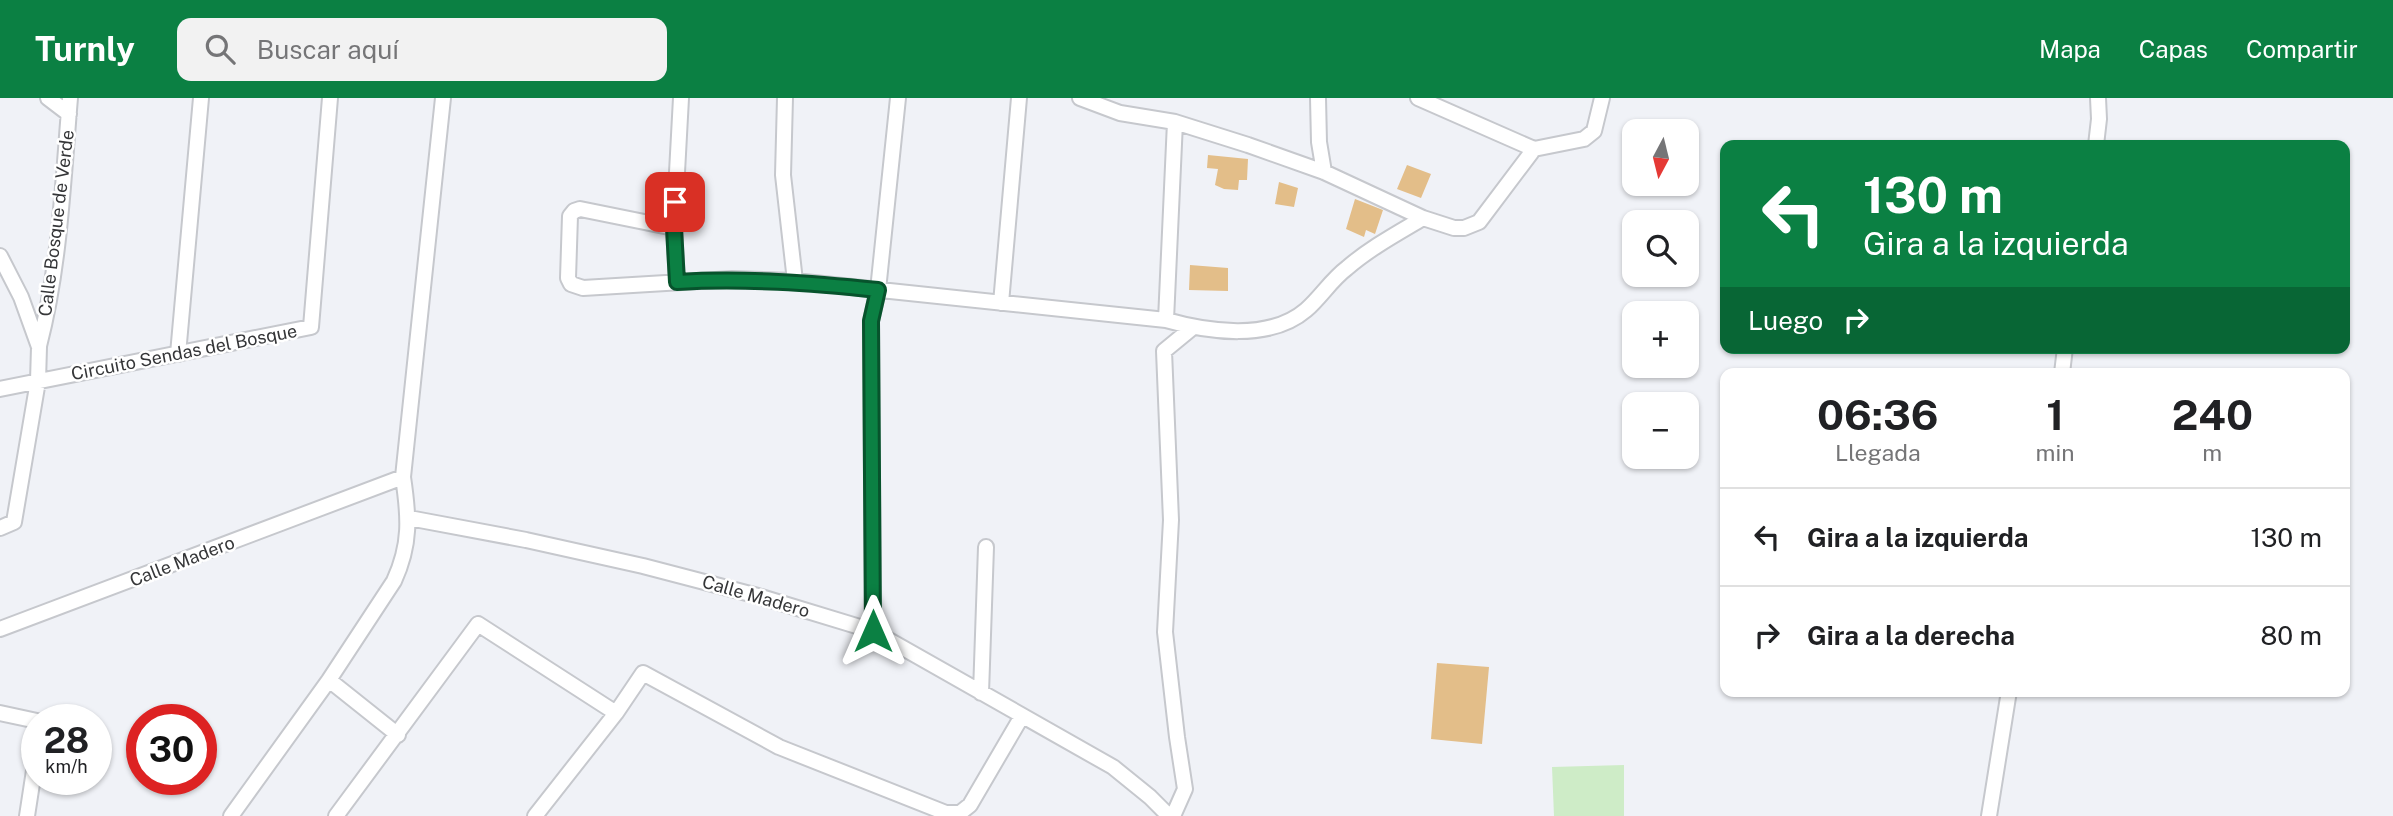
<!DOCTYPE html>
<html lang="es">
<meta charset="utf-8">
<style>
:root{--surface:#fff;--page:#f2f2f2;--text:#202124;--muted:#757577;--line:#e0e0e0;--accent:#0b8043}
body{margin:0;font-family:"Public Sans",sans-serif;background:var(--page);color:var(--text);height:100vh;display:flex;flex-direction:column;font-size:26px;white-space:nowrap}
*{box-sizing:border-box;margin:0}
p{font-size:23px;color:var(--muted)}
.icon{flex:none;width:38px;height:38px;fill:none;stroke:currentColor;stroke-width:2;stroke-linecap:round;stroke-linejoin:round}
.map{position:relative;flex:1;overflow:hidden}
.details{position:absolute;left:1720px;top:270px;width:630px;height:329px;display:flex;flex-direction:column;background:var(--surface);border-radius:14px;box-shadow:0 2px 5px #0004}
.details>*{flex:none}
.guide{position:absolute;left:1720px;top:42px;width:630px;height:214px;border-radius:14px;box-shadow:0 2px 5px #0004;background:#0b8043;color:#fff;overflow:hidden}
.needle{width:46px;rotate:187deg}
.fabs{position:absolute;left:1622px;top:21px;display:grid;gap:14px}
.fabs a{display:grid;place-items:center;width:77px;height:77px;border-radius:14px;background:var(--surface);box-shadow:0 2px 5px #0004;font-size:35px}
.speed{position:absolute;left:21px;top:606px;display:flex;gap:14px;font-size:35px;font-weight:700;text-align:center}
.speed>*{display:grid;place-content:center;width:91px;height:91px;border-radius:50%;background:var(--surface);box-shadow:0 2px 5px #0004;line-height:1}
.speed small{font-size:18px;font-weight:400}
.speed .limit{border:10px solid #d22;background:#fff;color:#111}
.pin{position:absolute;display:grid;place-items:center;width:60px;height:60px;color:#fff;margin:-30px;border-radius:14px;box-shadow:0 4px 10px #0006}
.me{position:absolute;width:77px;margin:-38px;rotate:0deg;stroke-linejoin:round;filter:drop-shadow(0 0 5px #0008)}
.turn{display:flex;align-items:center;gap:24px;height:147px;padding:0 28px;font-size:32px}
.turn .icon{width:91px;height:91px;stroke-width:2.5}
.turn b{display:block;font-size:49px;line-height:60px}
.then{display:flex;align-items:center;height:66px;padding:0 28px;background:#0003;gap:14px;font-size:26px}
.eta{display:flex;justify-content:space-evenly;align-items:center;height:119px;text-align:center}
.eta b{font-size:42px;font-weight:700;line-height:49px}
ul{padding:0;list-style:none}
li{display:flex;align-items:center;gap:21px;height:98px;padding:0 28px;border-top:2px solid var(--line)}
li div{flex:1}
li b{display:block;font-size:26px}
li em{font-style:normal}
header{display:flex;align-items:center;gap:42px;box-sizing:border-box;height:98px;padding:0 35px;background:var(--accent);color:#fff}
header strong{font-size:33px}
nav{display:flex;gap:38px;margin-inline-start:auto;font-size:24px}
.search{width:490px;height:63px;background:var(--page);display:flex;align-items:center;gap:18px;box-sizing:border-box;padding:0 24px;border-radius:14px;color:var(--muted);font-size:26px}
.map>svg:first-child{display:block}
.green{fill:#ceecc7}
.building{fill:#e3be89}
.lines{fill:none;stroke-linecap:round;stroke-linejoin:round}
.minor-casing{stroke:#c6c8cd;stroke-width:18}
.minor{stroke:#fff;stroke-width:14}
.route-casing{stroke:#07532c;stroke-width:18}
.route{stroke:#0b8043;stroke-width:12}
.labels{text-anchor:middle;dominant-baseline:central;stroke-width:5;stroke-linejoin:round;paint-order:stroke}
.street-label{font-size:18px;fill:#353638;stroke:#fff}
</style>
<header>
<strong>Turnly</strong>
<div class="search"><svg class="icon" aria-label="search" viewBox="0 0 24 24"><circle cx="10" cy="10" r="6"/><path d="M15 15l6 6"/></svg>Buscar aquí</div>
<nav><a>Mapa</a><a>Capas</a><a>Compartir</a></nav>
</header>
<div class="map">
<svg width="2393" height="718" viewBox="0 0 2393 718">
<rect width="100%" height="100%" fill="#f0f2f7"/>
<path class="green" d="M1624,667V718H1554L1552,669Z"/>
<path class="building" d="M1208,57L1248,61L1247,82H1239L1238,92L1224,91L1215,87L1218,71L1207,70Z
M1407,67L1431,76L1421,100L1397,91Z
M1279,84L1298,90L1294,109L1275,106Z
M1355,101L1383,112L1375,136L1366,132L1364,139L1346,131Z
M1190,167L1228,170V193L1189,192Z
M1437,565L1489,569L1482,646L1431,641Z"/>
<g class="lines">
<defs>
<path id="minor" d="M48,0L69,16
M785,0L783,77L795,183
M1080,0L1120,15L1175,24L1248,47L1324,74L1423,120L1454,130H1464L1479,124L1534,51L1584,41L1594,33L1602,0
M1318,0L1319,44L1324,74
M1418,0L1534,51
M2096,47L2099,21L2098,0
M674,130L580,111L574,113L570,118L568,180L571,186L583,190L732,181L795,183L1166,222C1208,234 1270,243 1306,212C1321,199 1331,182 1347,170C1370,150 1398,135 1423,120
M0,158L21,199L39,249L38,283L14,424L0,430
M677,184L674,130L681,0
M1001,205L1019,0
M1166,222L1175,24
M39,248C60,167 63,83 70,0
M178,256L201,0
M2062,275L2065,250
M0,291L311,229L330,0
M409,420L526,442L643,468L758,498L873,533L1113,669L1150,699L1164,713L1166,718
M0,531L403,379
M873,533L871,223L878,192L898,0
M329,582L398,637
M981,595L986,449
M0,615L37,623
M27,718L37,653
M231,718L329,582L394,483C411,446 409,419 403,379L443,0
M336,718L478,526L616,615
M535,718L616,615L643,575L779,649L946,715H960L970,707L1022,618
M1173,718L1185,691L1177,639L1165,534L1171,422L1164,253L1192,230
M1989,718L2009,593"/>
</defs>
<use href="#minor" class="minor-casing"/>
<use href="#minor" class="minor"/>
</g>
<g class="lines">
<defs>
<path id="route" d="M675,104L674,130L677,184C745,180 811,185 878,192L871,223L873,533"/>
</defs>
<use href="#route" class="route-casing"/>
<use href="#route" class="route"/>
</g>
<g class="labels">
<g class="street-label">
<text transform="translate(56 125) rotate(-83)">Calle Bosque de Verde</text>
<text transform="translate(184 254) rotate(-11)">Circuito Sendas del Bosque</text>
<text transform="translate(182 463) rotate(-21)">Calle Madero</text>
<text transform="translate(756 498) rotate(16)">Calle Madero</text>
</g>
</g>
</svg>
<div class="fabs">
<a><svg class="needle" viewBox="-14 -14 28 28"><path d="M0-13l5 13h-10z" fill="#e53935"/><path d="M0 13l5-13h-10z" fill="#757577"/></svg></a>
<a><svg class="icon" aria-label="search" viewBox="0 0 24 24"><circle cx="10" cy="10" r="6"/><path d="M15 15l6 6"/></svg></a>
<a>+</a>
<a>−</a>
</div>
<div class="speed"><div>28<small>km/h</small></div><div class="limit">30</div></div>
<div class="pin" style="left:675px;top:104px;background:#d93025"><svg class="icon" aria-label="arrive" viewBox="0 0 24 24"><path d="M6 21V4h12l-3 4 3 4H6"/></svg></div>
<svg class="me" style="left:873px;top:533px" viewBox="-20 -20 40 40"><path d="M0-17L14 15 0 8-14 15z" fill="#0b8043" stroke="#fff" stroke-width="4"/></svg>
<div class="guide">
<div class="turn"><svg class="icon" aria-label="left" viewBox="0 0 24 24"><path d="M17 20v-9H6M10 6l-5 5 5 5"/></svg><div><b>130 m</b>Gira a la izquierda</div></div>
<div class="then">Luego<svg class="icon" aria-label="right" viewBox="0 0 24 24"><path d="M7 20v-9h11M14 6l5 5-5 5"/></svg></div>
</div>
<section class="details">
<div class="eta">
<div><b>06:36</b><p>Llegada</p></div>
<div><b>1</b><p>min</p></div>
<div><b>240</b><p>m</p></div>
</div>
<ul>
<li><svg class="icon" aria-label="left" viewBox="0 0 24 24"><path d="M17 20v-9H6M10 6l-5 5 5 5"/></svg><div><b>Gira a la izquierda</b></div><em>130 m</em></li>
<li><svg class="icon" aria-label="right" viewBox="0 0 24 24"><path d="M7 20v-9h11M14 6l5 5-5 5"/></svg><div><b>Gira a la derecha</b></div><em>80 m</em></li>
</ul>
</section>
</div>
